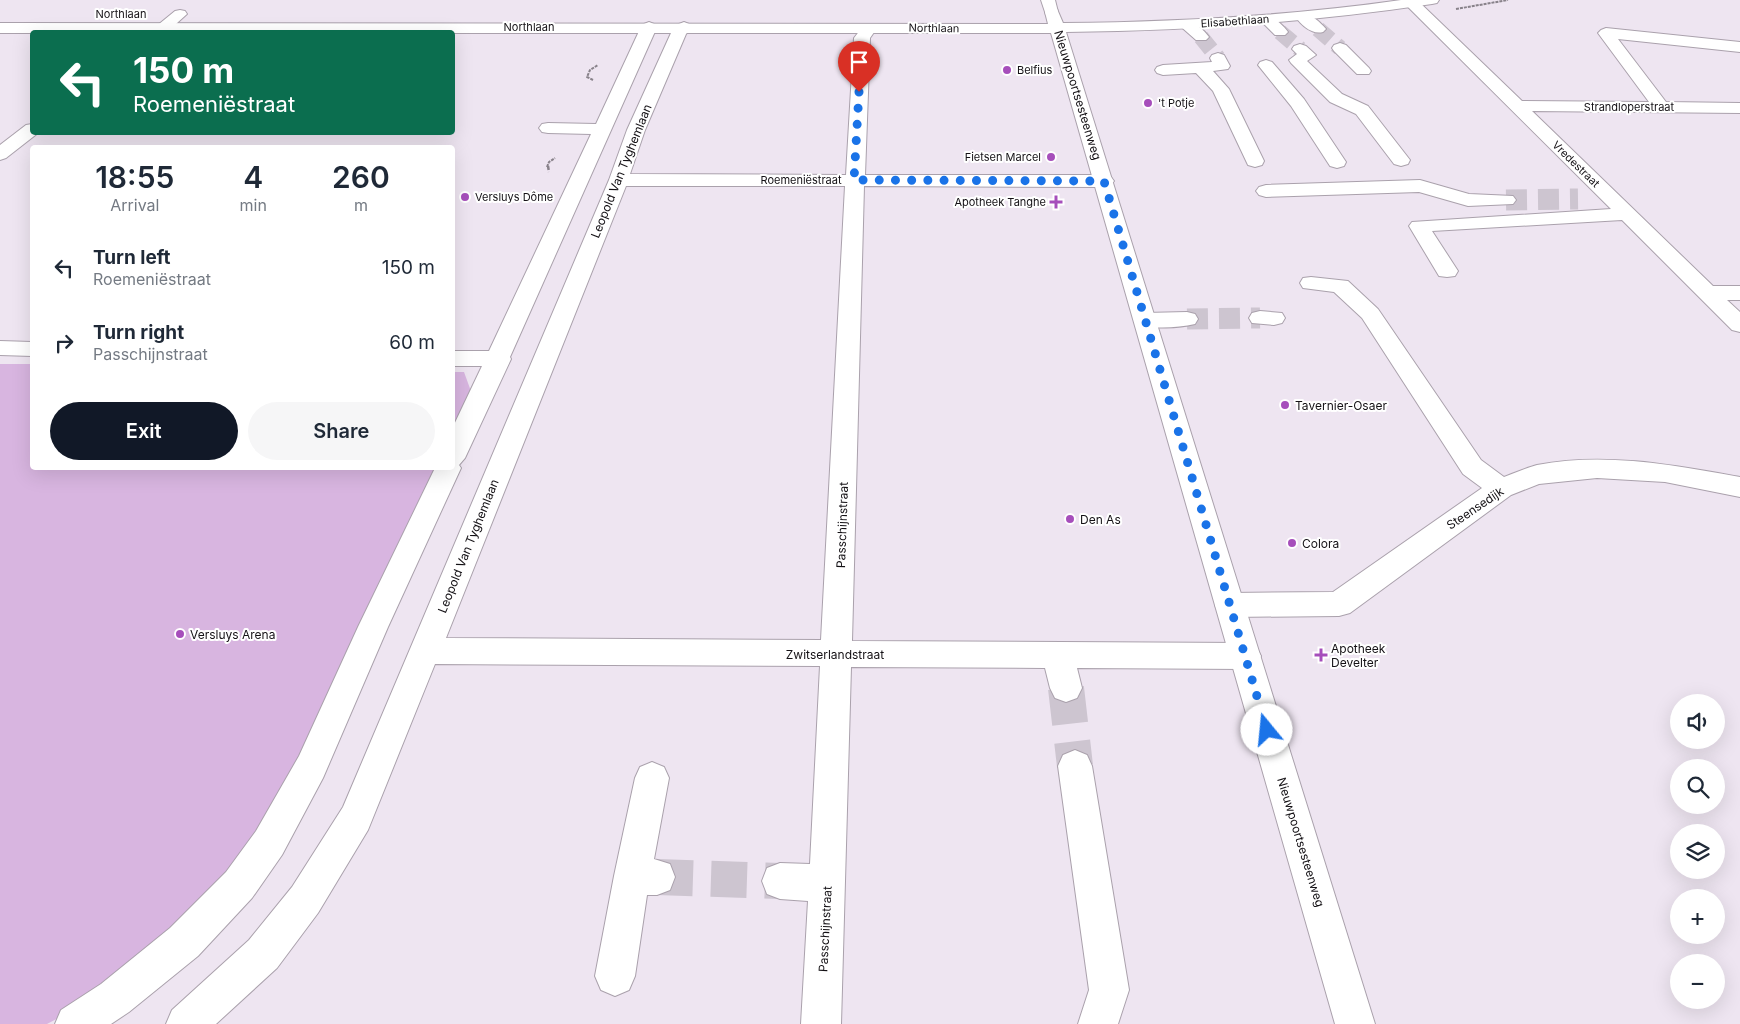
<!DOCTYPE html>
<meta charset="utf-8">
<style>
:root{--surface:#fff;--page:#f6f6f7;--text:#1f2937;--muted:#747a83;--accent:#111827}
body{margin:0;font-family:Inter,sans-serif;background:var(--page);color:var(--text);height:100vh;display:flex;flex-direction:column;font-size:19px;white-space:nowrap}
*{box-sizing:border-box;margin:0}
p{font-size:16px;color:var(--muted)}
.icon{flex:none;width:28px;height:28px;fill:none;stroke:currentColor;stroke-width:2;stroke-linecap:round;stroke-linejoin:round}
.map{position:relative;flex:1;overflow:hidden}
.drawer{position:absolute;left:30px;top:145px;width:425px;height:325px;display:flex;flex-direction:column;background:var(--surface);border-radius:5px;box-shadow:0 5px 20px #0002}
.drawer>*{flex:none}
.guide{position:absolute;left:30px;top:30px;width:425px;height:105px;border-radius:5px;box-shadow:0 5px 20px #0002;background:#0b6e4f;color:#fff;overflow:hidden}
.fabs{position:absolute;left:1670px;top:694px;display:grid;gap:10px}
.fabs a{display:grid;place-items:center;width:55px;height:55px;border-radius:50%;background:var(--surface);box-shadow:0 5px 20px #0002;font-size:25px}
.pin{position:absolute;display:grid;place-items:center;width:42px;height:42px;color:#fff;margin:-51px -21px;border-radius:50% 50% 50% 0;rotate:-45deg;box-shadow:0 0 5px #0007}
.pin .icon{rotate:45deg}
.me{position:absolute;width:55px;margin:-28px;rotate:343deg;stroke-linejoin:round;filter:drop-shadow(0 0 4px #0008)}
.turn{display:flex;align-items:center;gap:18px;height:105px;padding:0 20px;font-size:22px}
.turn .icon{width:65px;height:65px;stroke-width:2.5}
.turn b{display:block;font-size:35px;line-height:42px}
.eta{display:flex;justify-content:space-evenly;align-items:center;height:85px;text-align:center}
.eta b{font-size:30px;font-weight:600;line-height:35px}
.action{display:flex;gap:10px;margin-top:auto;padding:10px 20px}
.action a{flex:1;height:58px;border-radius:30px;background:var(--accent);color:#fff;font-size:20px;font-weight:600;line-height:58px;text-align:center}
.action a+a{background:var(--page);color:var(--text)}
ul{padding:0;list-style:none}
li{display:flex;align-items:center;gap:15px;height:75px;padding:0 20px}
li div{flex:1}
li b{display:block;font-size:19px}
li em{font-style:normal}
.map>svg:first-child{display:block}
.green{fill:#d8b5e0}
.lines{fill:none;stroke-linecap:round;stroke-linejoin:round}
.minor-tunnel-far2{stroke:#cdc5d0;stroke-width:16;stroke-dasharray:16 8;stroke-linecap:butt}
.minor-tunnel-far1{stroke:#cdc5d0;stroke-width:21;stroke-dasharray:21 11;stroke-linecap:butt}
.minor-tunnel{stroke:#cdc5d0;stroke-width:36;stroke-dasharray:36 18;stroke-linecap:butt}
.minor-casing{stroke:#aaa1ac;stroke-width:2}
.major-casing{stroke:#aaa1ac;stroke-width:2}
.path-far1{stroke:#88828a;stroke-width:2;stroke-dasharray:3 1;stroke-linecap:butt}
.path{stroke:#88828a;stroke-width:2.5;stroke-dasharray:4 2;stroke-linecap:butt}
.minor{fill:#fff;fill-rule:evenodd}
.major{fill:#fff;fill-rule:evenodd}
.route{stroke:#1a73e8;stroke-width:9;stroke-dasharray:0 16.2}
.poi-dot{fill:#a64ebb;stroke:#fff;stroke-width:2}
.labels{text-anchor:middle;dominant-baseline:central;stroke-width:4;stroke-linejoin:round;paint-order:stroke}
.far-street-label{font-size:11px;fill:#141115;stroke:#fff}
.far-poi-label{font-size:11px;fill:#141115;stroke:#fff;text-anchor:start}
.street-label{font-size:12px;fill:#141115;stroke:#fff}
.poi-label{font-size:12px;fill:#141115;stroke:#fff;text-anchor:start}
</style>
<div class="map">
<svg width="1740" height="1024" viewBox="0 0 1740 1024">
<rect width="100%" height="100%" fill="#eee5f1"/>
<path class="green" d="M0,364H32V468H438L283,801L234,875L83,1005L47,1024H0Z
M453,372H464L472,394L453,436Z"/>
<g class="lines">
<path class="minor-tunnel-far2" d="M1318,29L1340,48
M1280,32L1300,49
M1201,37L1218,58"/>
<path class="minor-tunnel-far1" d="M1506,200L1578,199
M1187,319L1260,318"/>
<path class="minor-tunnel" d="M1066,688L1075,766
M657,877L780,881"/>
<defs>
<path id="minor" d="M1041,0H1055L1058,12L1056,15H1046Z
M1407,0H1417L1522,101L1649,102L1598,33L1601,30L1606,28L1740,42V52L1618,39L1666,102L1740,103V113L1532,111L1713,286H1740V300H1727L1740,312V332L1732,330L1622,220L1432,231L1458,271L1455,276L1447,277L1439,276L1409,226L1412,222L1611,209L1407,6L1405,3Z
M180,10L185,11L187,14L167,32H151L153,29L175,11Z
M1302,12C1311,14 1320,22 1326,29L1323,32C1312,35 1301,25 1295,16L1297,13Z
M1266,15C1274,17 1283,25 1288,32L1285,35H1275L1259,19L1261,16Z
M1187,20C1195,23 1204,30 1209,37L1206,40H1196L1179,25L1182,22Z
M649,22L654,24L657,27L510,357L511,359L465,458L459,465L461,468L388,627L323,778L282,855L252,898L198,956L129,1012L111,1024H55L61,1010L101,984L170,928L226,872L256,831L299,756L358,627L435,468H452V429L482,366H452V351H489L591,134L548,133L542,132L539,128L542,124L548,123L596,124L641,27L644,24Z
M684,22L689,24L692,27L686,34L645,130L630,174L846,175L854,38L864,25H874L877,28L870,38L865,175H1104L1111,177L1114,181L1111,185L1104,187L864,186L852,641L1245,643L1256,647L1261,656L1256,665L1245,669L1077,668L1082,688L1077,698L1066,702L1055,698L1050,688L1045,668L851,667L841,1024H801L808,901L780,899L767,894L762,881L767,868L780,863L810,864L820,666L435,664L368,830L318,913L277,968L216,1024H166L172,1010L249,940L292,887L343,807L609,180L627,130L671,33L679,24ZM626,186H845L821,640L446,638Z
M1340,43L1346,45L1369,68L1371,71L1369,74H1357L1334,51L1332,48L1334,45Z
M1300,44L1306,46L1316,55L1307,61L1342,94L1368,106L1410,160L1408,164L1401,166L1394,164L1356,114L1330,102L1291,63L1289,60L1297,54L1292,49L1294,46Z
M1218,53L1224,55L1230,66L1228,69L1213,71L1229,89L1264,161L1262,165L1255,167L1248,165L1213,91L1196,73L1163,75L1157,73L1155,70L1157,67L1163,65L1212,62L1210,58L1212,55Z
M1266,60L1272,62L1304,99L1346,162L1344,166L1337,168L1330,166L1291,106L1258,65L1260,62Z
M32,124V132L38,133L6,158L0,160V145L26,125Z
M1420,180L1469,194L1513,196L1516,200L1513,204L1468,206L1419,192L1266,197L1259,195L1256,191L1259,187L1266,185Z
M1311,277L1348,281L1378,309L1481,460L1504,477C1515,473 1526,468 1537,465C1605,452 1673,465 1740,477V497L1665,482L1597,478L1539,484L1511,495L1350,613L1339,616L1230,617L1219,614L1215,605L1219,596L1230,593L1333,592L1482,488L1463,474L1362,318L1334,292L1303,288L1300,283L1303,278Z
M1260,311L1282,313L1285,318L1282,323L1274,325L1252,323L1249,318L1252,313Z
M1187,312L1195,314L1198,319L1195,324C1178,328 1154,329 1137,325L1134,320L1137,315L1145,313Z
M0,341L32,342V356L0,355Z
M1075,750L1087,755L1092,766L1129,990L1118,1024H1078L1089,990L1058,766L1063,755Z
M652,762L664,767L669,778L654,859L670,864L675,877L670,890L657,895H647L635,976L629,990L615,996L601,990L595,976L614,876L635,778L640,767Z"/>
<path id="major" d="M1401,0H1439L1437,3L1432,4C1310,22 1189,31 1066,32L1375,1024H1335L1051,33H0V23L1048,24L1045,12L1047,9H1057L1063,23C1176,22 1289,16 1401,0Z"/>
</defs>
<use href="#minor" class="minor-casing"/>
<use href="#major" class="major-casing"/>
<path class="path-far1" d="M1456,9L1508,0
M593,80L587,77L590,70L598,65
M547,167L549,162L555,158"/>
<path class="path" d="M548,166L549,172"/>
<use href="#minor" class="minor"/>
<use href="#major" class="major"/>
</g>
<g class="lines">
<path class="route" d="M859,92L854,180L1104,181L1267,730"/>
</g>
<g class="poi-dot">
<circle cx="1007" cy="70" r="5"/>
<circle cx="1148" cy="103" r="5"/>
<circle cx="1051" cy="157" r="5"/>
<circle cx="465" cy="197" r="5"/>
<path d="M1053.5 194.5h5v5h5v5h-5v5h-5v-5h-5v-5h5z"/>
<circle cx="1285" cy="405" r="5"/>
<circle cx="1070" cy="519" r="5"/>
<circle cx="1292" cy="543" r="5"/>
<circle cx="180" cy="634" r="5"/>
<path d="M1318.5 647.5h5v5h5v5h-5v5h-5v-5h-5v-5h5z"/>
</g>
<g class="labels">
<g class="far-street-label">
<text x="121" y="14">Northlaan</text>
<text transform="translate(1235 21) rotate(-4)">Elisabethlaan</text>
<text x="529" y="27">Northlaan</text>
<text transform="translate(934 28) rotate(1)">Northlaan</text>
<text x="1629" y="107">Strandloperstraat</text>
<text transform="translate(1576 164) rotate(44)">Vredestraat</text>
<text x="801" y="180">Roemeniëstraat</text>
</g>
<g class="far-poi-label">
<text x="1017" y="70">Belfius</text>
<text x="1158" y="103">'t Potje</text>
<text x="1041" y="157" text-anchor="end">Fietsen Marcel</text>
<text x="475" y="197">Versluys Dôme</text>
<text x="1046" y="202" text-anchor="end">Apotheek Tanghe</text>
</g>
<g class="street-label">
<text transform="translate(1078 95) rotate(73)">Nieuwpoortsesteenweg</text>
<text transform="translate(621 171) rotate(-68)">Leopold Van Tyghemlaan</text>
<text transform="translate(1475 508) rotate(-34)">Steensedijk</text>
<text transform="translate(842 525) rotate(-88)">Passchijnstraat</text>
<text transform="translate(468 546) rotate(-68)">Leopold Van Tyghemlaan</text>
<text x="835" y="654">Zwitserlandstraat</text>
<text transform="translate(1301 842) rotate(73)">Nieuwpoortsesteenweg</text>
<text transform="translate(825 929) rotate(-87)">Passchijnstraat</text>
</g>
<g class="poi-label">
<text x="1295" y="405">Tavernier-Osaer</text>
<text x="1080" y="519">Den As</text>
<text x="1302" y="543">Colora</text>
<text x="190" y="634">Versluys Arena</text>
<text x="1331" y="648">Apotheek<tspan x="1331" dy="14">Develter</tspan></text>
</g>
</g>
</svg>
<div class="fabs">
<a><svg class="icon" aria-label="sound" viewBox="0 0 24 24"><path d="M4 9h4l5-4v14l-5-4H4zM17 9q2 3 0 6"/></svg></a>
<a><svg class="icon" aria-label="search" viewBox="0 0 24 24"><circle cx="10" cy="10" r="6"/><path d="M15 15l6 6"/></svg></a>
<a><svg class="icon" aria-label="layers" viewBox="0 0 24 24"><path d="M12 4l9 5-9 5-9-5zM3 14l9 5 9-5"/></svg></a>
<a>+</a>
<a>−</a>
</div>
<div class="pin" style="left:859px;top:92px;background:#d93025"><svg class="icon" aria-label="arrive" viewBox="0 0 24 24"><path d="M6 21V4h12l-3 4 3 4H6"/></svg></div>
<svg class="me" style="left:1267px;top:730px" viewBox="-20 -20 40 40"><circle r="19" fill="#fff"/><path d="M0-13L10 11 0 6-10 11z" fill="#1a73e8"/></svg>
<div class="guide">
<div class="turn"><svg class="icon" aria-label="left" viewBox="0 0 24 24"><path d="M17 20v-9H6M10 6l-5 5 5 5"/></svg><div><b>150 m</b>Roemeniëstraat</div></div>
</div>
<section class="drawer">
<div class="eta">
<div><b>18:55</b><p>Arrival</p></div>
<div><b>4</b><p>min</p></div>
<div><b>260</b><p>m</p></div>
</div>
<ul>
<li><svg class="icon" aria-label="left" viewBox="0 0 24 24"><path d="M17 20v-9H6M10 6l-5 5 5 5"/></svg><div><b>Turn left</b><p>Roemeniëstraat</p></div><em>150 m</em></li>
<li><svg class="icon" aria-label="right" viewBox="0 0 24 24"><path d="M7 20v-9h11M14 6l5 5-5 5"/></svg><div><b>Turn right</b><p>Passchijnstraat</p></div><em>60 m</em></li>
</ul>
<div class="action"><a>Exit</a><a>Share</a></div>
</section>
</div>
